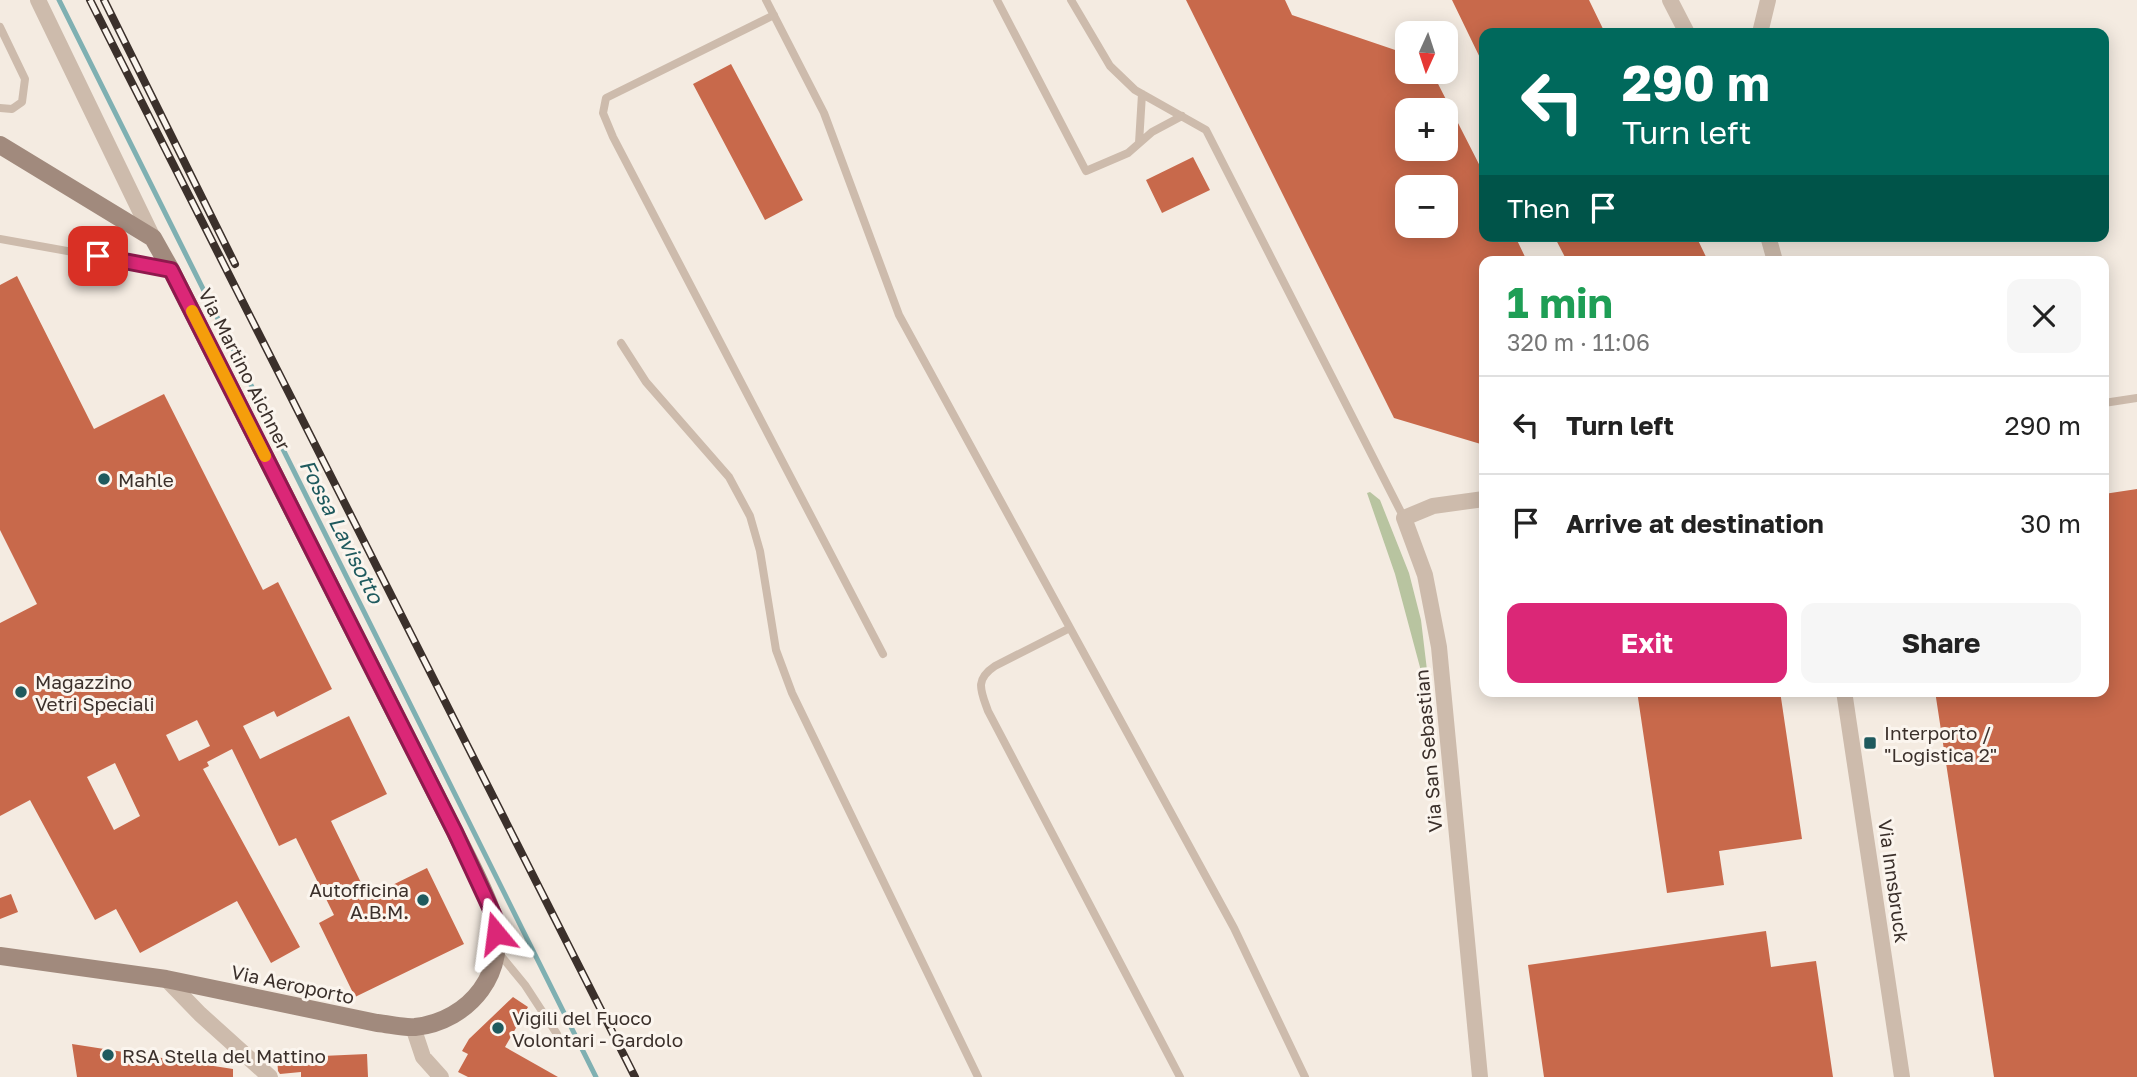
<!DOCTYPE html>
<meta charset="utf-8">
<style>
:root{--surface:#fff;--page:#f6f6f6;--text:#222;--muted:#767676;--line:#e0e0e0;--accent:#db2777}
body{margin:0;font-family:"Golos Text",sans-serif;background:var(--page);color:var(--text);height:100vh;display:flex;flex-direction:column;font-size:26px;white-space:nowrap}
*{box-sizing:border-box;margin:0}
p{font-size:23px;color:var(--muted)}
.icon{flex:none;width:38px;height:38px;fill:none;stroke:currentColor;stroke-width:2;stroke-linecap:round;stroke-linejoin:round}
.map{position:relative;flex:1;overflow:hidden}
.panel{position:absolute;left:1479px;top:256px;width:630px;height:441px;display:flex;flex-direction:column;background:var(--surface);border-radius:14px;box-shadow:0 4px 18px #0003}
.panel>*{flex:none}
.guide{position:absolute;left:1479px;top:28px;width:630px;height:214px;border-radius:14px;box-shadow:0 4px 18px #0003;background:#00695c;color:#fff;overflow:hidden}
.needle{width:46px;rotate:183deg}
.fabs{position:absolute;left:1395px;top:21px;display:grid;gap:14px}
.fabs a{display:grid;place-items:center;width:63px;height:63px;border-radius:14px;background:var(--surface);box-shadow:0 4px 18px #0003;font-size:35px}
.pin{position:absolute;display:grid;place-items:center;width:60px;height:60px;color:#fff;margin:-30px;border-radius:14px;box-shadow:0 4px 10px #0006}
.me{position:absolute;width:77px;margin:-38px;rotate:344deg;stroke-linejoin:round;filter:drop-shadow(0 0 5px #0008)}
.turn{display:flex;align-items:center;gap:24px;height:147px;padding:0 28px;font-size:32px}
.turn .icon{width:91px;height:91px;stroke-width:2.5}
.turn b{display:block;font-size:49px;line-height:60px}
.then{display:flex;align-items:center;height:66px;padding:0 28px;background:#0003;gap:14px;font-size:26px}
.round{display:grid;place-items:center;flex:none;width:74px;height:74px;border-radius:14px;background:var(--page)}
.overview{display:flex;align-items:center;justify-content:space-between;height:119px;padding:0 28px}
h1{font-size:42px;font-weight:700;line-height:52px;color:#1e9e55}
.primary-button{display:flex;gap:14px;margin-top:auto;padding:14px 28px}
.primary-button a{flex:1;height:80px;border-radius:14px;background:var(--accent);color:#fff;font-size:28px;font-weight:700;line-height:80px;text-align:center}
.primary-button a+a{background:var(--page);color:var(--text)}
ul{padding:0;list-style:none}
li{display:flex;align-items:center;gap:21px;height:98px;padding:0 28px;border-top:2px solid var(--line)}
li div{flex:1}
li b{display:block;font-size:26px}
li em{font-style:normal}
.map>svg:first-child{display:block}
.green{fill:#b8c4a0}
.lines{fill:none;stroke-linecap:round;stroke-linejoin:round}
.stream{stroke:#7fb0b2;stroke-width:5}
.building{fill:#c8694b;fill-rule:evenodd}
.lane{stroke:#cdbbac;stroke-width:8}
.street{stroke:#cdbbac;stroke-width:16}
.secondary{stroke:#a18a7d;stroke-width:18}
.rail-casing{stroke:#3b302b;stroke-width:8}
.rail{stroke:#fbf5ee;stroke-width:5;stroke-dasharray:16;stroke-linecap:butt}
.route-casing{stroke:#8e194d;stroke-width:18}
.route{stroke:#db2777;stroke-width:12}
.slow{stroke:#f59e0b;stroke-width:12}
.poi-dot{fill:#1f5a5e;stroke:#fbf5ee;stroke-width:2.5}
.labels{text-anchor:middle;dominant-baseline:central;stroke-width:6;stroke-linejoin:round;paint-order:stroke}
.street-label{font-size:19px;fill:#3b302b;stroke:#fbf5ee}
.poi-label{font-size:19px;fill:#3b302b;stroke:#fbf5ee;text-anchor:start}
.water-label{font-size:21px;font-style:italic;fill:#1f5a5e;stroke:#fbf5ee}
</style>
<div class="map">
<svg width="2137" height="1077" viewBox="0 0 2137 1077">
<rect width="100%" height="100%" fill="#f4ebe1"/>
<path class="green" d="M1370,492L1380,500L1409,573L1421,620L1432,712L1395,574L1367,493Z"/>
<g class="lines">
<path class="stream" d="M59,0L596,1077"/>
</g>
<path class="building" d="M1186,0H1285L1292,15L1407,54V72H1432L1484,174V236H1515L1527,261H1484V445L1394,418ZM1407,110H1446V149H1407ZM1407,187H1446V226H1407Z
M1452,0H1589L1605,33H1484V66Z
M731,64L803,200L765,220L693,84Z
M1193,157L1210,190L1162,213L1146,180Z
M1554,236H1696L1708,261H1567Z
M17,276L94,429L164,394L263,590L278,582L332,689L277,717L274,711L243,726L260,759L349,716L387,794L331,821L368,897L427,868L464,944L355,997L319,923L334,915L296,838L279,846L232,749L207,762L209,766L203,769L300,947L271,963L237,901L140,953L116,909L95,920L30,800L0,816V623L37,604L0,530V285ZM197,720L210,746L179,761L166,735ZM115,763L140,816L114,830L87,777Z
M2137,489V1077H1994L1935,691H2104V494Z
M1637,691H1780L1802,839L1719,851L1724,885L1667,893Z
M11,894L18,912L0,919V898Z
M1766,931L1771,967L1816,961L1833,1077H1544L1528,965Z
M513,997L528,1007L505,1047L558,1077H468L458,1072L468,1054L462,1051L469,1039Z
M72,1044L233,1069V1077H77Z
M367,1054L368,1077H301V1072L280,1074L278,1071L277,1058Z"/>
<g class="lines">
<path class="lane" d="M766,0L824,113L899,315L1234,928L1305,1077
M997,0L1086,171L1128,153L1152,132L1182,116
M1071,0L1110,66L1135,90L1206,130L1404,518
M774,15L606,98L603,113L613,137L883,654
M0,27L25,79L22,102L12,109L0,108
M1139,143L1142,94
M0,239L168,269
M621,343L646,382L729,477L750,516L760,551L776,650L792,693L978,1077
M2104,403L2137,398
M1070,628L995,666C974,680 981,691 988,711L1180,1077
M497,951L525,985L557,1034"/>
<path class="street" d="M38,0L153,238
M1670,0L1687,33
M1760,33L1768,0
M1768,236L1775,261
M1844,691L1902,1077
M166,979L200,1014L270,1077
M413,1027L423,1057L441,1077
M1480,1077L1439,647L1425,575L1404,518L1433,506L1484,499"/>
<path class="secondary" d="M0,145L153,238L171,270L455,832C468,859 484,887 493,915C510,971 470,1021 415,1027C403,1028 389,1024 377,1023L166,979L0,956"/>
<defs>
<path id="rail" d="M90,0L635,1077
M104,0L235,264"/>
</defs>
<use href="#rail" class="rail-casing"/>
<use href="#rail" class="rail"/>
</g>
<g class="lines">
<defs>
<path id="route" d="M98,256L171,270L455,832L494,916L496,933"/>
</defs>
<use href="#route" class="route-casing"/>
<use href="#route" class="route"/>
<path class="slow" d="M192,311L265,456"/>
</g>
<g class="poi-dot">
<circle cx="104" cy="479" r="7"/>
<circle cx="21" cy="692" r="7"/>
<rect x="1863" y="736" width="14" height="14" rx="3.5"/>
<circle cx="423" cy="900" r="7"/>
<circle cx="498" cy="1028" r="7"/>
<circle cx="108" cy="1055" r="7"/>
</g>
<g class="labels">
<g class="street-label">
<text transform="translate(245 369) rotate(63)">Via Martino Aichner</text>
<text transform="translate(1428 751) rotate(-95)">Via San Sebastian</text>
<text transform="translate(1894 881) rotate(82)">Via Innsbruck</text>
<text transform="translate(293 984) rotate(12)">Via Aeroporto</text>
</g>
<g class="poi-label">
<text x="118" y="479">Mahle</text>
<text x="35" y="681">Magazzino<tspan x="35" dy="22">Vetri Speciali</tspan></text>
<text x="1884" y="732">Interporto /<tspan x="1884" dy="22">"Logistica 2"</tspan></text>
<text x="409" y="889" text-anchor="end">Autofficina<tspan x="409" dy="22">A.B.M.</tspan></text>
<text x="512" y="1017">Vigili del Fuoco<tspan x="512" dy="22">Volontari - Gardolo</tspan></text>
<text x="122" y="1055">RSA Stella del Mattino</text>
</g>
<g class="water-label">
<text transform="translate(342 531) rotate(63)">Fossa Lavisotto</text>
</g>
</g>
</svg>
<div class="fabs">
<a><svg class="needle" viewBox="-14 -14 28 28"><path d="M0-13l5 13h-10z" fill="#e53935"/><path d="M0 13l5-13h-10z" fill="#767676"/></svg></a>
<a>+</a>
<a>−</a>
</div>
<div class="pin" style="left:98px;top:256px;background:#d93025"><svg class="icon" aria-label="arrive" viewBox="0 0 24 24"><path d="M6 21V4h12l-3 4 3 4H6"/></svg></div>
<svg class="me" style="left:496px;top:933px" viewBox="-20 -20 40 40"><path d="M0-17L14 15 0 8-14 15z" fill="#db2777" stroke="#fff" stroke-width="4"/></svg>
<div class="guide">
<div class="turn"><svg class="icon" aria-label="left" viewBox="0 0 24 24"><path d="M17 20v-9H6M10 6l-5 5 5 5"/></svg><div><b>290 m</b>Turn left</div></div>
<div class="then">Then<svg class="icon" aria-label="arrive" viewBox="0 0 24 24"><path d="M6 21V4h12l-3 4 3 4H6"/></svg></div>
</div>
<section class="panel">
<div class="overview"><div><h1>1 min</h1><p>320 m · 11:06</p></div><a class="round"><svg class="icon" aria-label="close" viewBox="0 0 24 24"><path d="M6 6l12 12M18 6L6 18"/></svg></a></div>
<ul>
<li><svg class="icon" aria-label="left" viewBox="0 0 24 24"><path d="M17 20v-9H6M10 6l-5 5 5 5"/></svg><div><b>Turn left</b></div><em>290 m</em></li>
<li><svg class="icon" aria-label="arrive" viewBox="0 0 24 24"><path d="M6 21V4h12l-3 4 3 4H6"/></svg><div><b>Arrive at destination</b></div><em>30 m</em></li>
</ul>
<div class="primary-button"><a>Exit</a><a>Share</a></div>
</section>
</div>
